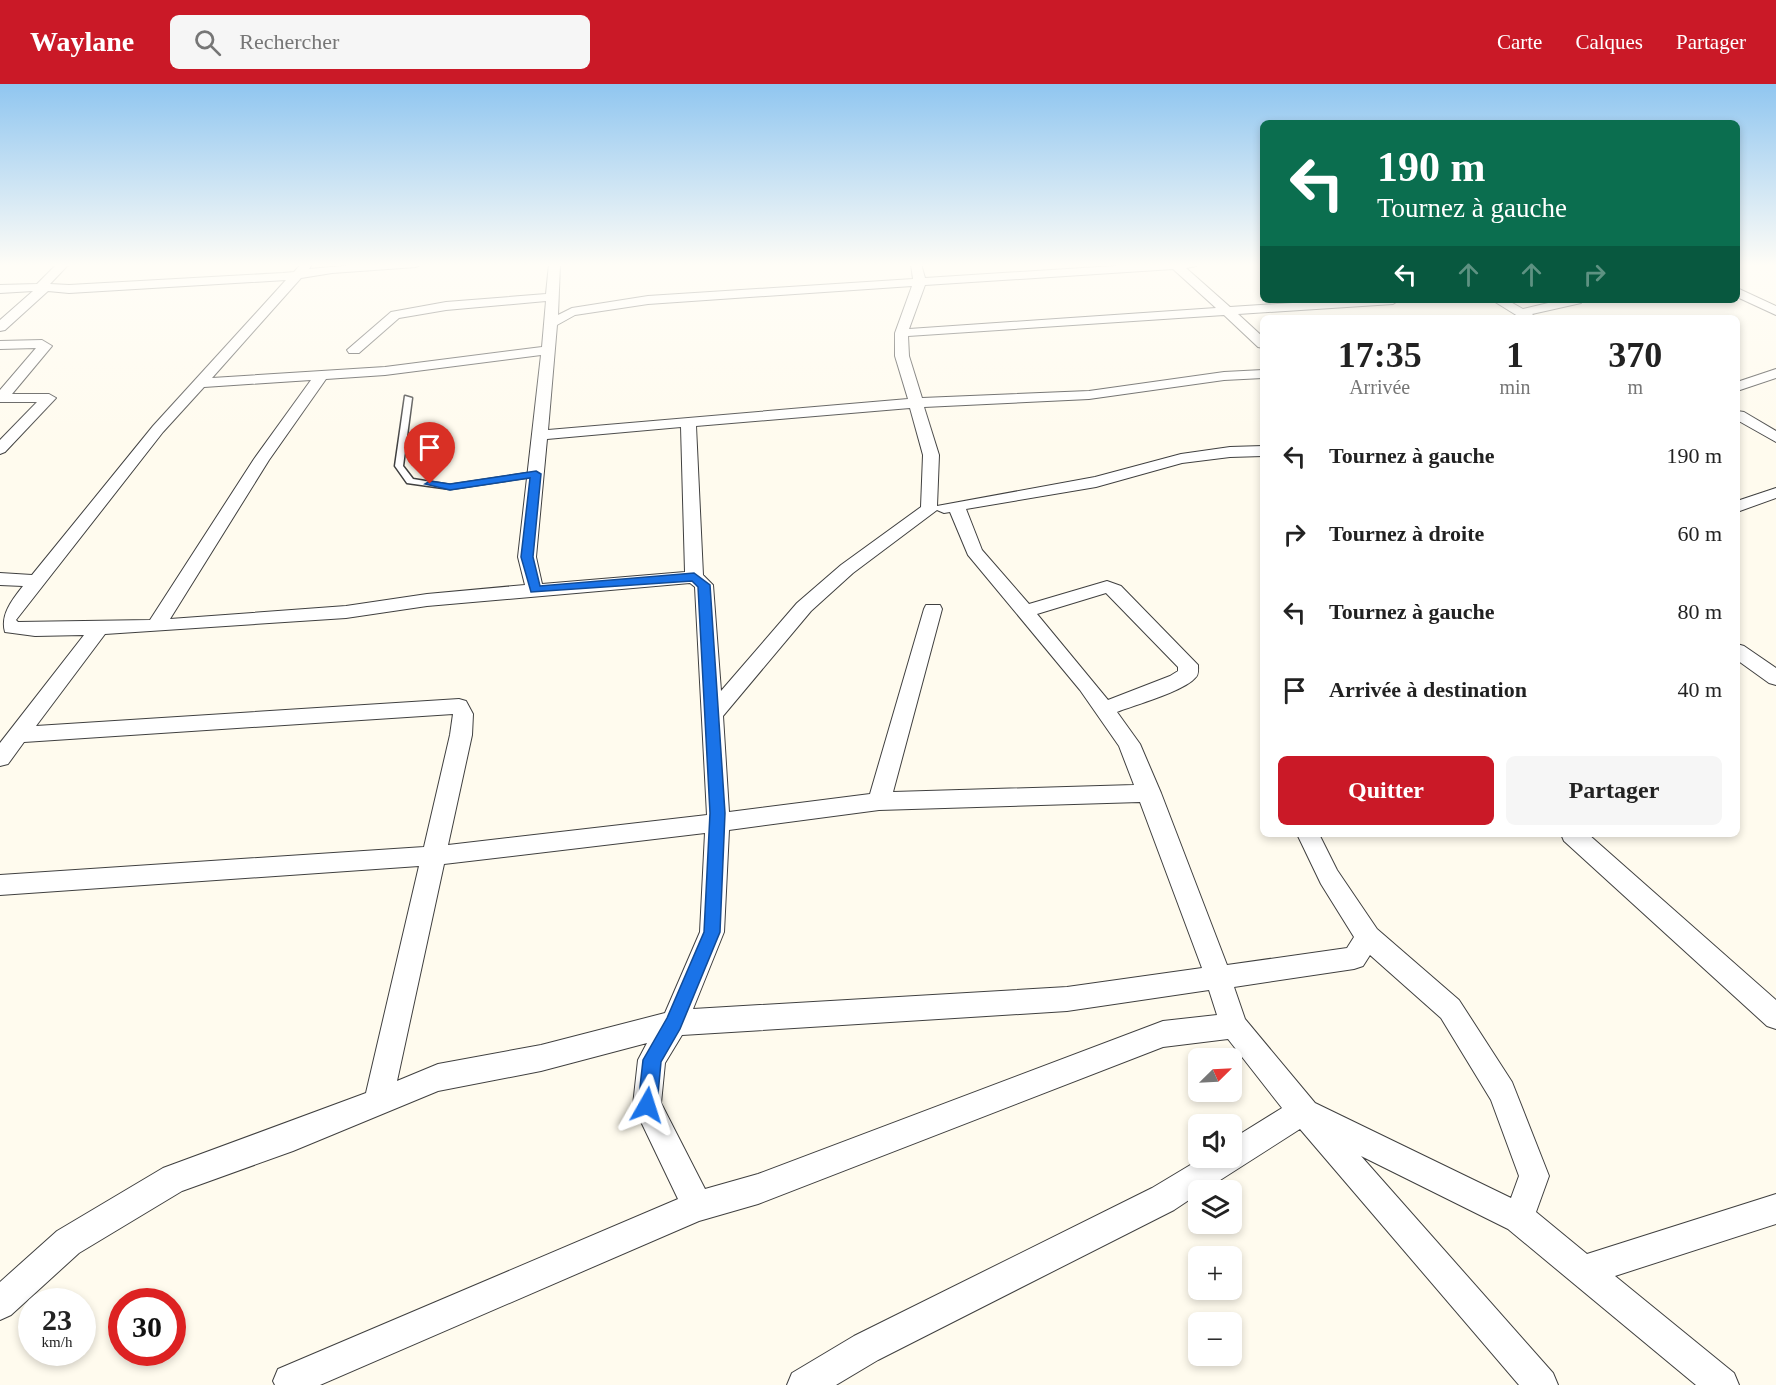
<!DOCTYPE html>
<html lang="fr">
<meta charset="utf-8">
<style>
:root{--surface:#fff;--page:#f6f6f6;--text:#222;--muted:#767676;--accent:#ca1927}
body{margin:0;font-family:Georgia,serif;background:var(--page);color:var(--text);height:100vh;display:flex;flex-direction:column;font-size:22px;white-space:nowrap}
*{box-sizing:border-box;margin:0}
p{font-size:20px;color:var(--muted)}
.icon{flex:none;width:33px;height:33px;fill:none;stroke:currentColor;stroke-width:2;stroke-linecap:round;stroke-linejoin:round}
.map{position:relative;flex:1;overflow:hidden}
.details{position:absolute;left:1260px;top:231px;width:480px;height:522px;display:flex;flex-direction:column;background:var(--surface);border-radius:9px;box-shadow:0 3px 9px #0003}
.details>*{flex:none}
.top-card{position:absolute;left:1260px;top:36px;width:480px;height:183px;border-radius:9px;box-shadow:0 3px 9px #0003;background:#0b6e4f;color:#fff;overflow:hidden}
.needle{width:39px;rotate:66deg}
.controls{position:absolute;left:1188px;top:964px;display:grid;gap:12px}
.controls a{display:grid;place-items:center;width:54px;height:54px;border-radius:9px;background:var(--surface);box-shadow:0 3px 9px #0003;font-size:30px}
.speed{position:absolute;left:18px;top:1204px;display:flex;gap:12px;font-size:30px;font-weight:700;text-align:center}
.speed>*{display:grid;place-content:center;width:78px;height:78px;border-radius:50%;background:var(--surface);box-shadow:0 3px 9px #0003;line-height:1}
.speed small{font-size:15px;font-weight:400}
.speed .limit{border:9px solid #d22;background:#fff;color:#111}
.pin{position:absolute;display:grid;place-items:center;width:51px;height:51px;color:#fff;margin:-62px -26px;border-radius:50% 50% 50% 0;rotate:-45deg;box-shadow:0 0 6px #0007}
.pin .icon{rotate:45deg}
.me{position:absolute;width:66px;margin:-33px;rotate:6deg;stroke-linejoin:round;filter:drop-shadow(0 0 4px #0008)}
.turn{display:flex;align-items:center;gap:21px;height:126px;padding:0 18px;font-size:27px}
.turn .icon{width:78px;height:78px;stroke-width:2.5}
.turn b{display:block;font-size:42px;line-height:51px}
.lanes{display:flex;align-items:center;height:57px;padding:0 18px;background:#0003;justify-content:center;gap:30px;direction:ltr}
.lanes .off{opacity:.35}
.eta{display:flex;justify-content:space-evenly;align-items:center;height:102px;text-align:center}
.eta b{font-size:36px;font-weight:700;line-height:42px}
.primary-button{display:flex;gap:12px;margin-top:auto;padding:12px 18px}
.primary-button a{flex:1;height:69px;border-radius:9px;background:var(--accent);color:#fff;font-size:24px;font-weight:700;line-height:69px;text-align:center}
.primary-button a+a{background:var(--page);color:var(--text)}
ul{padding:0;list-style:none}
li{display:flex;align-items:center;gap:18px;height:78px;padding:0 18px}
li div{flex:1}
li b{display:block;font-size:22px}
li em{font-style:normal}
header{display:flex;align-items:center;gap:36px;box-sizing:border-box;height:84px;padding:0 30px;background:var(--accent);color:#fff}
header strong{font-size:28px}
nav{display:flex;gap:33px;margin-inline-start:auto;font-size:21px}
.search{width:420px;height:54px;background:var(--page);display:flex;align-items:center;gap:15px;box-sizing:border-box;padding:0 21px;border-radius:9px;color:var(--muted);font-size:22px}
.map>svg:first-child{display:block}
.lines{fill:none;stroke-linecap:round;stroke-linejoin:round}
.service-casing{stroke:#404040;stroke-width:3}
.minor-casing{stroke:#404040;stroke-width:2}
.service{fill:#fff;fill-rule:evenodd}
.minor{fill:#fff;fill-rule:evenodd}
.route{fill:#1a73e8;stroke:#114b97;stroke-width:1.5}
</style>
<header>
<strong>Waylane</strong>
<div class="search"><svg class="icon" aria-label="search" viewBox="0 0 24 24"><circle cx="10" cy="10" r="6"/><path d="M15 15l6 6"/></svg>Rechercher</div>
<nav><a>Carte</a><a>Calques</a><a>Partager</a></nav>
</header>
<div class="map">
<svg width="1776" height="1301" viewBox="0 0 1776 1301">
<rect width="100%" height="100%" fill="#fffbee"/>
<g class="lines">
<defs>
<path id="service" d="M405,312L412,314L403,382L413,395L450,401L536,388L540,390L536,392L450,405L407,399L395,382Z"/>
<path id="minor" d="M57,180H69L50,200L69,201L283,189L294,188L301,180H312L309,185L365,180H422L416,183L332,189L301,194L212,294L385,283L542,263L546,217L446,226L399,234L359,269H349L347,266L391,228L446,218L546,210L549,180H560L558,231L572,224L648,212L913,195L911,180H921L925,194L1146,180H1197L1196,182L1186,184L1230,223L1338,216H1399L1393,220L1238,230L1263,253V264L1258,263L1224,231L908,252L909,272L922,314L1089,307L1224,288L1263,286V294L1224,296L1089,315L924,323L939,371L937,422L1095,393L1181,370L1230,363L1263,362V372L1230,373L1182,379L1096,403L966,425L982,466L1029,520L1107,497L1121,502L1198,581C1198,586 1199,591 1195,594C1184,607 1135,621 1117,628L1140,660L1161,709L1227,881L1347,864L1354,853L1321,800L1297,750H1319L1337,786L1377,845L1459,916L1512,998L1549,1092L1536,1128L1587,1170L1776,1110V1140L1615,1192L1734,1289L1739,1301H1696L1508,1145L1361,1072L1553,1289L1558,1301H1519L1300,1045L1203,1107H1198V1110L1174,1126L878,1276L836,1301H787L792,1289L854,1252L1152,1104L1202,1074H1232V1055L1282,1024L1228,955L1163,963L758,1120L699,1137L320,1301H275L273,1297L278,1285L678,1115L633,1021L638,976L647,959L541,987L438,1007L293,1067L182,1107L79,1169L11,1231L0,1236V1198L57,1147L163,1084L366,1009L419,782L0,811V791L424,763L450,651L453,630L24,658L8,680L0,682V659L84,551L35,552L5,548C0,531 12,516 23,502L0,501V489L32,491L153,342L286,196L69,209L48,207L5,246L0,247V236L33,207L0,209V201L37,200ZM1173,185L1216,224L909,245L925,201ZM912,202L895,249V272L908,315L548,346L557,241L575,231L648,220ZM541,271L518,473L525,501L427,510L346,522L170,535L269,376L326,295L385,291ZM311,296L254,375L150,536L18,538L16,536L163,348L204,303ZM910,324L923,371L921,423L841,481L797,519L721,607L713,501L703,491L696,342ZM681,343L685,488L542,500L536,473L547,355ZM937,426L944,429L950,428L968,471L1080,606L1119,662L1134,701L893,708L942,525L940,521H926L924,525L870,710L729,728L723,632L811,527L853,489ZM690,499L695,503L707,731L448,761L472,651L473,630L466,617L459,615L36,642L105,550L346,534L427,522ZM1106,509L1178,583V587L1170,592L1108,616L1037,530ZM1140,718L1202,884L1067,903L693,925L724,848L729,746L879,726ZM705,749L700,848L665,929L541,961L438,980L397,997L444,780ZM1370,871L1441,934L1491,1016L1519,1092L1511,1114L1315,1019L1245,935L1234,903L1354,885L1363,882ZM1209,906L1217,931L1163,937L758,1090L705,1105L661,1019L665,979L682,951L1067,927Z
M1737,204L1776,222V231L1737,213Z
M1492,216H1507L1523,225L1561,216H1583L1581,219L1532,230L1536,234H1521Z
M42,256L52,262L12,310H49L56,314L5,368L0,370V356L37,318H0V306L36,264L0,265V257Z
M1776,285V294L1737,307V298Z
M1737,327L1744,328L1776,347V358L1737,336Z
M1776,404V414L1737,428V417Z
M1737,560L1744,562L1776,584V601L1769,599L1737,576Z
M1561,750H1588L1776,916V945L1767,942L1564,757Z"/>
</defs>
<use href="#service" class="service-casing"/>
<use href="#minor" class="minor-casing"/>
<use href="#service" class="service"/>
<use href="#minor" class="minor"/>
</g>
<linearGradient id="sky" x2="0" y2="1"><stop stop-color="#90c6f0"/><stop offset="0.5" stop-color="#fffdf7"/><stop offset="1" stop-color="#fffdf7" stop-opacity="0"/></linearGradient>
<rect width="1776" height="362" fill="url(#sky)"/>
<path class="route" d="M536,387L541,390L533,473L540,502L694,489L710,501L725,729L720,848L680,945L661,978L657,1021L654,1028L647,1030L641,1028L638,1021L643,976L667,934L704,848L710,729L698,503L692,497L531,508L521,473L530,394L450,406L425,400L430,397L450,400Z"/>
</svg>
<div class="controls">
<a><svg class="needle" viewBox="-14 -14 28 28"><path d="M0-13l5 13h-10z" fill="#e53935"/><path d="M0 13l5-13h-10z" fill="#767676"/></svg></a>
<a><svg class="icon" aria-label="sound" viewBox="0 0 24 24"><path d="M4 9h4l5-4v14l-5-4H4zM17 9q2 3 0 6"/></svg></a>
<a><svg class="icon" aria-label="layers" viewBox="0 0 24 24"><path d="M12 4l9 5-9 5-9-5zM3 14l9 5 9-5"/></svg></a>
<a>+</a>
<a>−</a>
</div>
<div class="speed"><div>23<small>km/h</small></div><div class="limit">30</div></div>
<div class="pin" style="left:430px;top:400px;background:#d93025"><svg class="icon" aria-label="arrive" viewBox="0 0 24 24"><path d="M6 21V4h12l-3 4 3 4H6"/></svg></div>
<svg class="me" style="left:647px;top:1021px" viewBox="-20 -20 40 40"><path d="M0-17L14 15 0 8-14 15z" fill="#1a73e8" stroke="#fff" stroke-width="4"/></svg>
<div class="top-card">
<div class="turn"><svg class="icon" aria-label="left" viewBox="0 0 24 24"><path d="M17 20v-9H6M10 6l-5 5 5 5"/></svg><div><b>190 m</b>Tournez à gauche</div></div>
<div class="lanes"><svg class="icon" aria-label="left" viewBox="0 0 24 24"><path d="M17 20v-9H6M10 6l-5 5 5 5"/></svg><svg class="icon off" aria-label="ahead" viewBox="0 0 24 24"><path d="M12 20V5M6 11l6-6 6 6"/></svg><svg class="icon off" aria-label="ahead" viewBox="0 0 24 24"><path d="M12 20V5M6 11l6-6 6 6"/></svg><svg class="icon off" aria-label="right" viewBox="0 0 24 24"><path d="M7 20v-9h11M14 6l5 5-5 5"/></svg></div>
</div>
<section class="details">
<div class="eta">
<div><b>17:35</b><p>Arrivée</p></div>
<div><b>1</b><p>min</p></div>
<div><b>370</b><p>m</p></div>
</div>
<ul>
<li><svg class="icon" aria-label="left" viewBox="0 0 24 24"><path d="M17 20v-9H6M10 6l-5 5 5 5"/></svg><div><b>Tournez à gauche</b></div><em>190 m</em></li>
<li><svg class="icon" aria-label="right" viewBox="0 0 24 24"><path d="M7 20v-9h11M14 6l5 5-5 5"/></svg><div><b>Tournez à droite</b></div><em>60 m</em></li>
<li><svg class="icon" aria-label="left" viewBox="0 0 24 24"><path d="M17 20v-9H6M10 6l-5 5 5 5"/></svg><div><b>Tournez à gauche</b></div><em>80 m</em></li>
<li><svg class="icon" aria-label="arrive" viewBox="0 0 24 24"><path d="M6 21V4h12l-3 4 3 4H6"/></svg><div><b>Arrivée à destination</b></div><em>40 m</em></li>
</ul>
<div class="primary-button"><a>Quitter</a><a>Partager</a></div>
</section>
</div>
